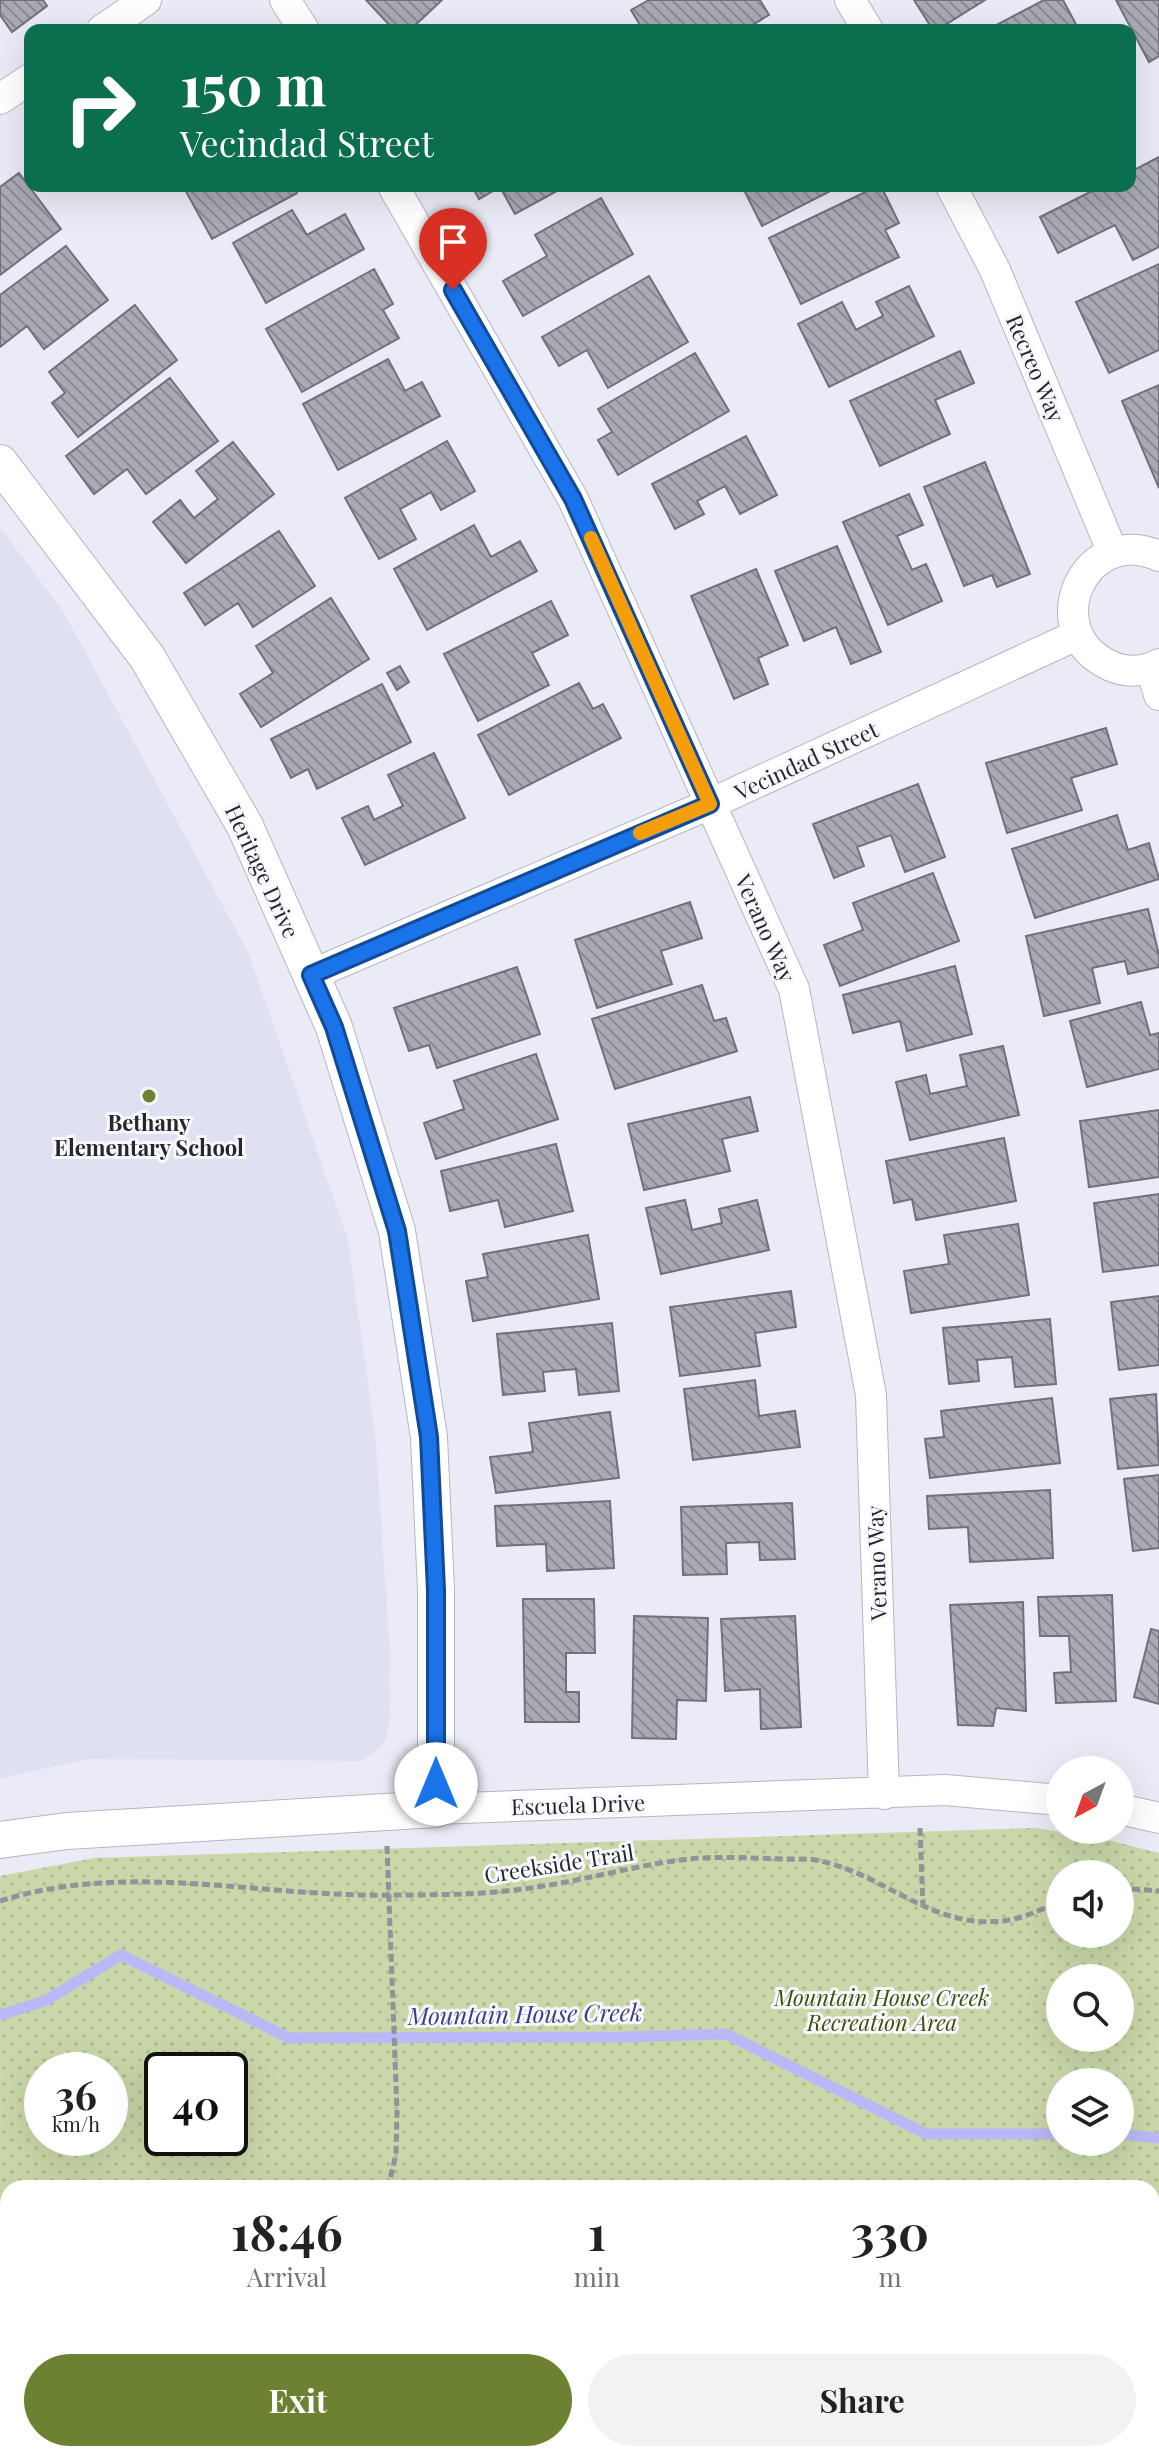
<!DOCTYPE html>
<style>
:root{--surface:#fff;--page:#f2f2f2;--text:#222;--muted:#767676;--accent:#6d8132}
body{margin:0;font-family:"Playfair Display",serif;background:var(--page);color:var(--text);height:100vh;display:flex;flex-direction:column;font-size:30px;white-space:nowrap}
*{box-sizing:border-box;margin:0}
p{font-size:26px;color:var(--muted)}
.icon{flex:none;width:44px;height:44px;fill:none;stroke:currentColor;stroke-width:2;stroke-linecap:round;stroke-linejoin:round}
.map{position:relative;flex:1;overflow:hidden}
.sheet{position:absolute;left:0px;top:2180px;width:1160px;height:282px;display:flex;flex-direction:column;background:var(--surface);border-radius:24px 24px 0 0;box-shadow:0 8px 32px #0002}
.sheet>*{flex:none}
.top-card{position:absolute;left:24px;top:24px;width:1112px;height:168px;border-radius:16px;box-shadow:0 8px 32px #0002;background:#0b6e4f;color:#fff;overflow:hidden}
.needle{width:52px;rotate:221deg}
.controls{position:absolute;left:1046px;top:1756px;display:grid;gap:16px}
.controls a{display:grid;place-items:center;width:88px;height:88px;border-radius:50%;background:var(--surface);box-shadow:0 8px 32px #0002;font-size:40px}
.speed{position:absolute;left:24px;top:2052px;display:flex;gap:16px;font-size:40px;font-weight:700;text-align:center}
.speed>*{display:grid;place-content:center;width:104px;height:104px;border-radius:50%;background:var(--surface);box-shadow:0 8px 32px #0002;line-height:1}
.speed small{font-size:20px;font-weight:400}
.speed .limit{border:4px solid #111;border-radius:12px;background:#fff;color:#111}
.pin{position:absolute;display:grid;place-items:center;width:68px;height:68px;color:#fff;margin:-82px -34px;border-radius:50% 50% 50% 0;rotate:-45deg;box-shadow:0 0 8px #0007}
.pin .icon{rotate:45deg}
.me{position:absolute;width:88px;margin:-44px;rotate:0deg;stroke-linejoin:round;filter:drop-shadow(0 0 6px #0008)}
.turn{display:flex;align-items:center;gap:28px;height:168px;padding:0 24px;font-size:36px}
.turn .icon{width:104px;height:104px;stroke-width:2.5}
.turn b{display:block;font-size:56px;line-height:68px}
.eta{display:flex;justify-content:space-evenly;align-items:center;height:136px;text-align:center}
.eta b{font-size:48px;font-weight:700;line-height:56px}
.action{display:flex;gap:16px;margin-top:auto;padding:16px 24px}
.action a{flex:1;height:92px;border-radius:48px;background:var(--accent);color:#fff;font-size:32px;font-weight:700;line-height:92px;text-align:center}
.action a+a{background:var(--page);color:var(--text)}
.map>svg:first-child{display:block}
.built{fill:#e0e0f3}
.park{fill:url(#park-dots);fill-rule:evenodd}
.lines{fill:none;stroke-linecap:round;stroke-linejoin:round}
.stream{stroke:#bab9f7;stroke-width:11}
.building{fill:url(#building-back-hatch);stroke:#71717b;stroke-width:2}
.minor-casing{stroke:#b5b6c0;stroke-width:32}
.tertiary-casing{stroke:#b5b6c0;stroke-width:38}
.path{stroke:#92929a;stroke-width:5;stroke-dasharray:8 4;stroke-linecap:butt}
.minor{stroke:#fff;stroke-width:30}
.tertiary{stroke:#fff;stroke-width:36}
.route-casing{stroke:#114b97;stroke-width:20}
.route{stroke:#1a73e8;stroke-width:14}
.slow{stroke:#f59e0b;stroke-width:14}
.poi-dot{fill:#6d8132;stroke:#f8f8ff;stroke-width:3}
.labels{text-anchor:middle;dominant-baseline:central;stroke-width:6;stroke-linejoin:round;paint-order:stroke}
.street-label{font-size:22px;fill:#27272b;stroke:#f8f8ff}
.poi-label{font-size:22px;font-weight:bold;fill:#27272b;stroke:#f8f8ff}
.park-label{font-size:22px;font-style:italic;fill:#3f4e04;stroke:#f8f8ff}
.water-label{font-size:24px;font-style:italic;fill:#433a82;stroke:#f8f8ff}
</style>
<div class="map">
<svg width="1159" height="2461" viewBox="0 0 1159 2461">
<defs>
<pattern id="park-dots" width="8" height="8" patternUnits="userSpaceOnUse" patternTransform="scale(2)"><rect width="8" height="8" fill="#cad8a9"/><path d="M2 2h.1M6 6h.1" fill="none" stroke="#aeb992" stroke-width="1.8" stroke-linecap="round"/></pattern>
<pattern id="building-back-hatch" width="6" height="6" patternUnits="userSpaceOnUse" patternTransform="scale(2)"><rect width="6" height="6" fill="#aaaab5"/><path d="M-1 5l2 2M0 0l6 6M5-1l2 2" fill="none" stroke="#8a8a93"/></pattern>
</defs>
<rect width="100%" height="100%" fill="#eaebf6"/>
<path class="built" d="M0,528L63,611L248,952L348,1240L375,1434L389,1637L390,1716L386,1739L376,1751L361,1761L89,1759L0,1778Z"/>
<path class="park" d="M1035,1828L1100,1838L1159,1853V2461H860L845,2454H1152V2188H8V2435L0,2439V1876L94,1858ZM1060,1874H1120V1934H1060ZM1060,1978H1120V2038H1060ZM42,2070H110V2138H42ZM162,2070H230V2138H162ZM1120,2082V2142H1060V2082Z"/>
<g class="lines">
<path class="stream" d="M0,2015L45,2001L121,1955L289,2038L625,2037L726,2034L926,2134H1060
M1120,2134L1159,2138"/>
</g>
<path class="building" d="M0,0H43L47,6L12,32L0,15Z
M366,0H442L410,30H394Z
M649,0H760L769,15L744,30H643L631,10Z
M914,0H985L937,30H933Z
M1044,0H1063L1079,30H987Z
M1116,0H1159V56L1149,62Z
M1159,157V247L1133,260L1115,225L1058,253L1040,217L1102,186H1130V172Z
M19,173L61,229L0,275V187Z
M183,186H293L297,193L212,239Z
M472,186H566L515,214L500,187L479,199Z
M742,186H840L762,226Z
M878,186H881L899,223L885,230L899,257L801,304L769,238Z
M601,198L633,254L523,316L503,281L547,256L535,235Z
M292,210L307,235L345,214L364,249L266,303L233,243Z
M66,246L108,300L44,349L27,326L0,347V295Z
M1159,264V350L1109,373L1076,302Z
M374,269L393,304L383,310L399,338L302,392L266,329Z
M649,276L688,342L608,388L587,350L559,366L542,337Z
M909,286L934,336L829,387L798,324L842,302L856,330L883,316L876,302Z
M135,305L177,360L78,437L52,403L65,393L49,372Z
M960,351L974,383L935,400L950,434L880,466L850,401Z
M695,353L729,411L618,475L598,440L612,432L598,409Z
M388,359L405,391L422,382L440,416L338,470L303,404Z
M170,378L218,441L146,494L127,469L94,494L66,456Z
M1159,385V488L1122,401Z
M746,436L777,495L740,514L725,486L697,501L704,514L675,529L652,484Z
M447,441L475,491L441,510L431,492L400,509L416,539L379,559L345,498Z
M233,442L274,494L186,563L153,522L180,500L194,518L218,499L196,471Z
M985,462L1030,574L997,587L992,575L964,586L924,487Z
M909,494L923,525L897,536L912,570L926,564L942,601L888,625L843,522Z
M474,525L491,557L520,541L537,571L427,630L394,569Z
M279,531L315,586L253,627L238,603L205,625L184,593Z
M837,546L881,652L851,664L836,627L804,641L775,571Z
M756,569L788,645L758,658L768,684L734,699L691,596Z
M331,598L369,659L261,727L240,694L273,673L256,646Z
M551,601L568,635L532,653L549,685L478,721L444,654Z
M400,666L409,682L397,690L387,673Z
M579,683L593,709L603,704L621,738L509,795L478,735Z
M382,684L411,742L317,789L308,769L291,778L271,739Z
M1106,728L1117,764L1071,778L1082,810L1007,833L986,763Z
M434,753L465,818L365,865L342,818L368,806L374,820L403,806L388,775Z
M918,784L945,857L905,872L891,835L857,847L864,866L834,878L813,824Z
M1117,815L1128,850L1149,843L1159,879L1035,918L1012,849Z
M933,873L959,941L840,986L824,945L863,930L853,903Z
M690,902L702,938L661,951L672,984L597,1008L575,940Z
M1148,909L1159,955V967L1128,974L1125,961L1092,968L1100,1003L1044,1016L1026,936Z
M955,966L972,1034L907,1051L900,1021L853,1033L843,995Z
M517,967L540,1034L437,1068L429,1045L409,1051L394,1008Z
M702,985L714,1021L726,1018L737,1051L615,1089L592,1019Z
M1141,1002L1150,1035L1159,1033V1069L1087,1087L1070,1021Z
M1003,1046L1019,1115L910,1140L896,1082L926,1075L930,1094L967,1086L960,1055Z
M536,1054L558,1119L436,1159L424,1123L464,1109L454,1081Z
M750,1097L758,1131L722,1139L730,1171L644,1190L628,1124Z
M1159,1110V1177L1089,1187L1080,1121Z
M1004,1138L1016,1201L916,1220L912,1199L894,1203L886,1161Z
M556,1144L573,1211L505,1227L498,1200L450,1211L441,1171Z
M1159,1194V1265L1103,1272L1094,1203Z
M685,1200L692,1230L722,1223L719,1209L757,1200L769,1250L661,1274L646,1208Z
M1018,1224L1029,1295L911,1313L904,1271L949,1264L944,1235Z
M588,1235L599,1299L473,1321L466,1281L488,1277L483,1254Z
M791,1291L796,1327L755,1333L760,1366L680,1376L670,1307Z
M1159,1296V1365L1119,1370L1111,1302Z
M1050,1319L1056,1384L1015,1387L1012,1357L977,1360L979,1381L949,1384L943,1328Z
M612,1323L619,1391L579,1395L576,1369L543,1372L545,1391L503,1395L497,1334Z
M755,1380L759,1416L795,1411L800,1447L693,1460L684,1389Z
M1156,1394L1159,1465L1118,1469L1110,1399Z
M1052,1398L1060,1463L930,1478L925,1439L944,1437L941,1411Z
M610,1412L619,1478L496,1493L490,1457L533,1452L529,1423Z
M1159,1475V1548L1133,1551L1124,1479Z
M1050,1490L1053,1558L970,1562L968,1527L929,1529L927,1496Z
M610,1501L614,1568L547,1571L546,1544L497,1546L495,1506Z
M792,1503L795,1559L760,1560L759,1542L726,1543L727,1574L683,1575L681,1507Z
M1112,1595L1116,1701L1056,1703L1054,1673L1071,1672L1069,1636H1040L1038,1597Z
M523,1599H594L595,1653H566V1692H579V1722H525Z
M1023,1602L1026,1711L996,1708L993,1726L958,1725L950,1605Z
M634,1616L708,1618L706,1701L677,1700L676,1739L632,1738Z
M795,1616L801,1727L761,1729L760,1689L725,1691L721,1619Z
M1151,1629L1159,1631V1704L1134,1697Z
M251,2454H276L279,2461H233Z"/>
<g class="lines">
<defs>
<path id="minor" d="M285,0L304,30
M850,0L868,30
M102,30L146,0
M0,99L30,79
M393,186L573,499L794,989L871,1395L884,1794
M951,186L995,270L1113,553
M1159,556C1083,523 1036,633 1111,666C1126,673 1144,672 1159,664
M1151,668L1159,695
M311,975L710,804L1077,635
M436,1809L945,1790L1060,1800
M1120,1809L1159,1818
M763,2454L779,2461
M39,2461L55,2454
M404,2461L405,2454"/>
<path id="tertiary" d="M0,463L147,657L245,826L334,1027L397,1231L429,1437L436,1590V1809L67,1831L0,1840"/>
</defs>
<use href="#minor" class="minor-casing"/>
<use href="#tertiary" class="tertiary-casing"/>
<path class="path" d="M920,1828L923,1907
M387,1846L397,2112L396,2154L388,2188
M1120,1888L1159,1891
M0,1901C130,1860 260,1898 393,1895C433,1895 474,1895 514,1890C573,1884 629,1866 688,1859C727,1855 769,1860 809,1859C884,1869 933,1936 1014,1919C1030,1915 1045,1908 1060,1901
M0,2361L8,2355
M931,2454L946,2461"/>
<use href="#minor" class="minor"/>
<use href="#tertiary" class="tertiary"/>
</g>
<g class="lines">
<defs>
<path id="route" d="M436,1784V1590L429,1437L397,1231L334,1027L311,975L710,804L573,499L453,290"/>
</defs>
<use href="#route" class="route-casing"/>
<use href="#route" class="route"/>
<path class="slow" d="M591,538L710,804L640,833"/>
</g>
<circle class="poi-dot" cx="149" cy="1096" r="8"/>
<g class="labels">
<g class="street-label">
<text transform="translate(1036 368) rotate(67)">Recreo Way</text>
<text transform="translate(806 760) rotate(-25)">Vecindad Street</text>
<text transform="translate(263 871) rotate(65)">Heritage Drive</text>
<text transform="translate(766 928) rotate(66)">Verano Way</text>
<text transform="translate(876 1563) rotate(-92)">Verano Way</text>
<text transform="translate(578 1804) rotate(-2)">Escuela Drive</text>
<text transform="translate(559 1863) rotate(-9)">Creekside Trail</text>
</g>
<g class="poi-label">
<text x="149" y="1122">Bethany<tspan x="149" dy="25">Elementary School</tspan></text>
</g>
<g class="park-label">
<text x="882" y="1997">Mountain House Creek<tspan x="882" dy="25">Recreation Area</tspan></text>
</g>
<g class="water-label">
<text transform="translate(525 2013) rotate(-1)">Mountain House Creek</text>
</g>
</g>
</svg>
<div class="controls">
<a><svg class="needle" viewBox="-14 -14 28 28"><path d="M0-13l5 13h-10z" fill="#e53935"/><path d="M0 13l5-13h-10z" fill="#767676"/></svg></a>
<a><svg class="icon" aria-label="sound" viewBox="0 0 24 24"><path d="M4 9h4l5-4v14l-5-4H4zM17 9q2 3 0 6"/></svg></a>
<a><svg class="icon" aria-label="search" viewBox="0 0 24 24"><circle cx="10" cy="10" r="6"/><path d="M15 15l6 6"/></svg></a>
<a><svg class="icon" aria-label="layers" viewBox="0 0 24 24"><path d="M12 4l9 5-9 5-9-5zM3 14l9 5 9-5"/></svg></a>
</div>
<div class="speed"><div>36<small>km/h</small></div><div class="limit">40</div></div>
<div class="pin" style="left:453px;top:290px;background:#d93025"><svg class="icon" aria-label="arrive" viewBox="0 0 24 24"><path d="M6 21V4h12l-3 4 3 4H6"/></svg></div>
<svg class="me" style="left:436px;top:1784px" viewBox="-20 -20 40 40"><circle r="19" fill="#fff"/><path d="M0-13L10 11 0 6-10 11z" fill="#1a73e8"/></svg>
<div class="top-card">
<div class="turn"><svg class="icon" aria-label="right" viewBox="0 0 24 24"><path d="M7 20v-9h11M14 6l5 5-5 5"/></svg><div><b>150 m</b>Vecindad Street</div></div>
</div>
<section class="sheet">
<div class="eta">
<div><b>18:46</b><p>Arrival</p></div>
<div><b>1</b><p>min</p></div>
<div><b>330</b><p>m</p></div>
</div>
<div class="action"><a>Exit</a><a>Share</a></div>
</section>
</div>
